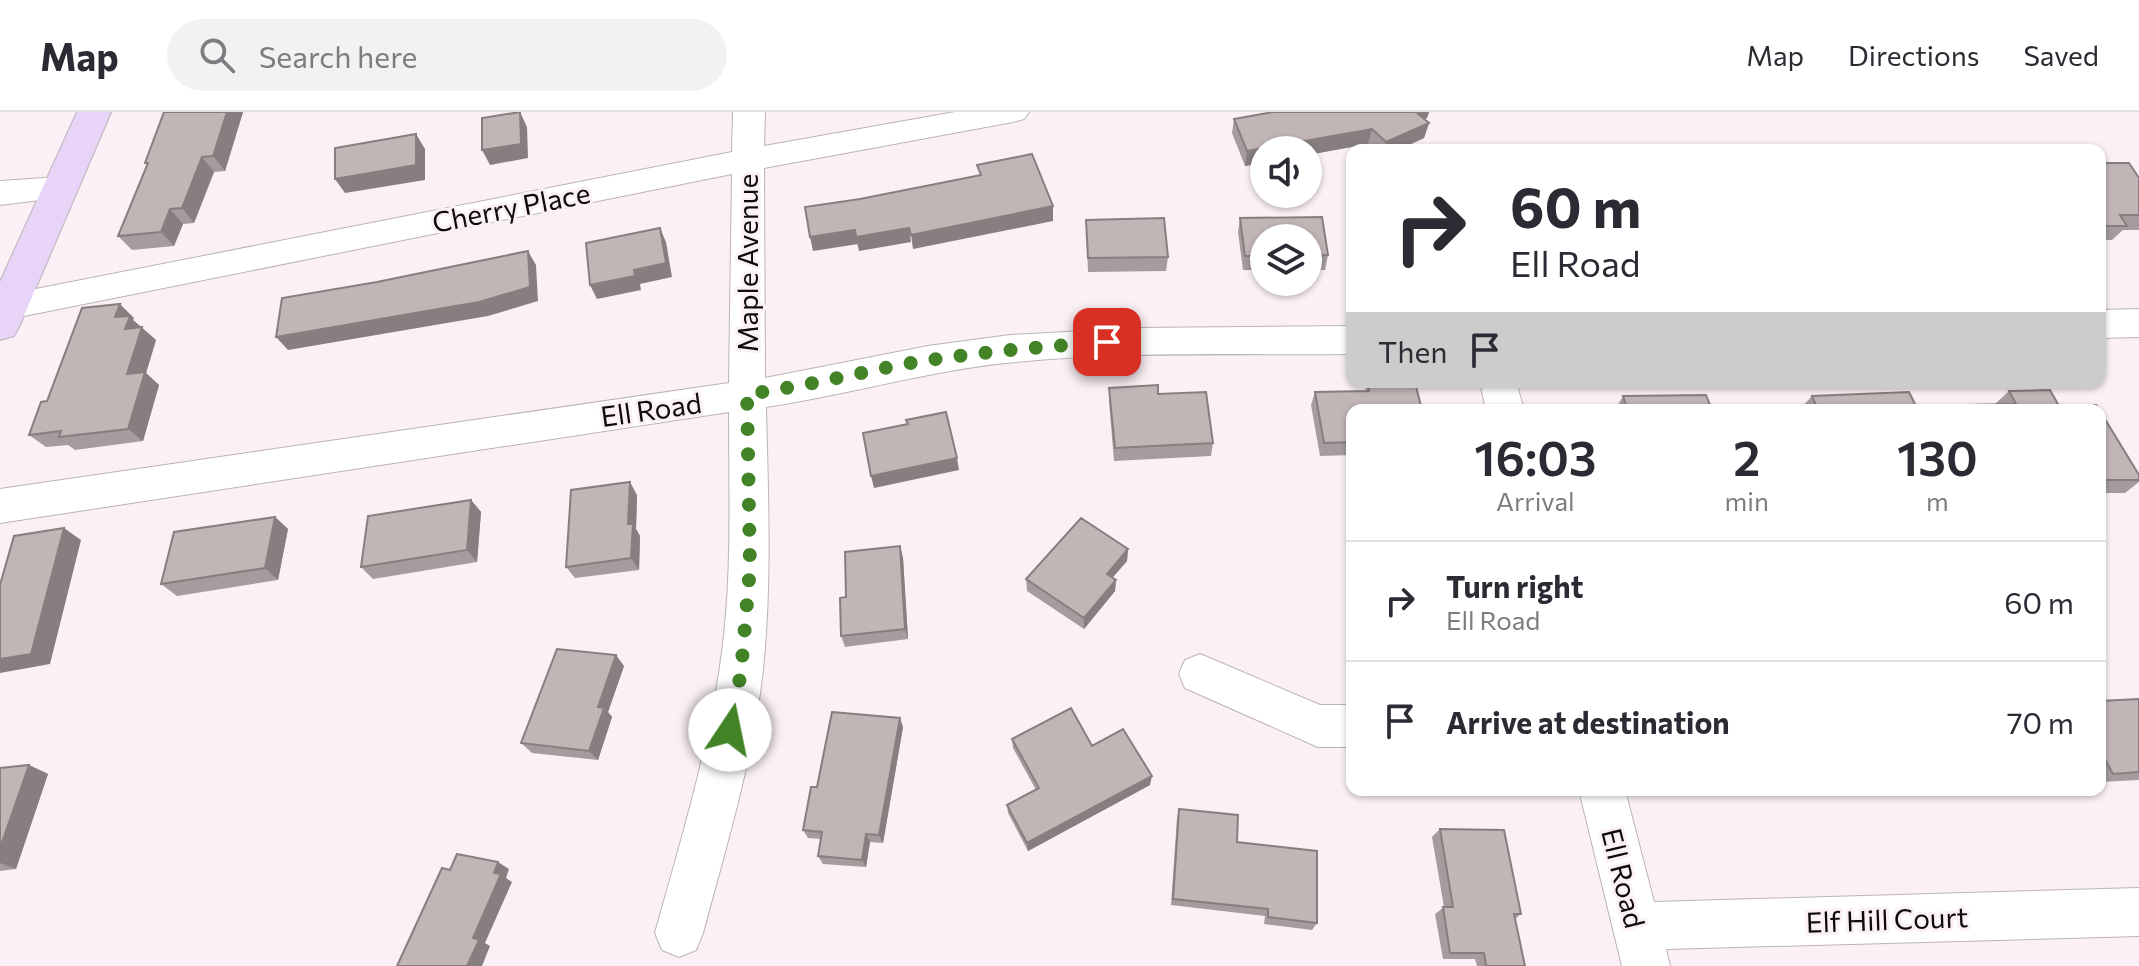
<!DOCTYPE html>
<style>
:root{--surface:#fff;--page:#f2f2f3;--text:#2b2b33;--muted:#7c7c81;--line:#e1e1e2}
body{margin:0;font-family:Commissioner,sans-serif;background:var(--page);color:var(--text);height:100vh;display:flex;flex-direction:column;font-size:30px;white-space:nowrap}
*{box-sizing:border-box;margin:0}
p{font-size:26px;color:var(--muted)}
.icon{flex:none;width:44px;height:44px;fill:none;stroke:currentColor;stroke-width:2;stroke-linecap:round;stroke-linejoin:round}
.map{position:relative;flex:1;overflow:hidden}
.details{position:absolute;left:1346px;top:292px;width:760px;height:392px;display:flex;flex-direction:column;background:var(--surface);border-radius:16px;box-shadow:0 2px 6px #0004}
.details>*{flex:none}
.top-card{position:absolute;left:1346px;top:32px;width:760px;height:244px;border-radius:16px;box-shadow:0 2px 6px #0004;background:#fff;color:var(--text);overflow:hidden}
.controls{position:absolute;left:1250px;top:24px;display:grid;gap:16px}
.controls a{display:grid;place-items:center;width:72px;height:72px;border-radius:50%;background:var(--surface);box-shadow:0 2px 6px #0004;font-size:40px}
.pin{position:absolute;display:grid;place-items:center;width:68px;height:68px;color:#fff;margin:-34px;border-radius:16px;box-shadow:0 4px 12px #0006}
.me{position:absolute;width:88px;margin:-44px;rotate:11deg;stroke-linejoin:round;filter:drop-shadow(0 0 6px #0008)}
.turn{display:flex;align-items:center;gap:28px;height:168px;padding:0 32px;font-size:36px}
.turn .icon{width:104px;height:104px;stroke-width:2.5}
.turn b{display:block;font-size:56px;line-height:68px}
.then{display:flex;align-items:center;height:76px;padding:0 32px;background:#0003;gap:16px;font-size:30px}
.eta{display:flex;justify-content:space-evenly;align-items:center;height:136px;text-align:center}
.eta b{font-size:48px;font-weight:600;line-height:56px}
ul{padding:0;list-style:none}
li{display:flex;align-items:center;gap:24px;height:120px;padding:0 32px;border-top:2px solid var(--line)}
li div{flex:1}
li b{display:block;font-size:30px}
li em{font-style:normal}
header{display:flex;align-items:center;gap:48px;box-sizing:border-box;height:112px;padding:0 40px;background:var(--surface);border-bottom:2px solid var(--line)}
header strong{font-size:38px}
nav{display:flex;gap:44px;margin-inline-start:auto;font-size:28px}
.search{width:560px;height:72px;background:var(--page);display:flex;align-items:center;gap:20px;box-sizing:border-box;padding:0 28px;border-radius:44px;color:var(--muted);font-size:30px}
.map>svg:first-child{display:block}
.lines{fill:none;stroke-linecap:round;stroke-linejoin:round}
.street-casing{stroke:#bcb3b9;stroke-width:2}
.secondary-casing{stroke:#bcb3b9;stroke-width:2}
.street{fill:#fff;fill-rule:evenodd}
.secondary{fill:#e8d4f7;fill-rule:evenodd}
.wall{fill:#a69c9d}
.shaded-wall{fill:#877f7f}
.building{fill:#c1b5b6;stroke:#877f7f;stroke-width:2}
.route{stroke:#418326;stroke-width:14;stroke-dasharray:0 25.2}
.labels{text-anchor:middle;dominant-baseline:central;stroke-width:6;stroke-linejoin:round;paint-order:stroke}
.street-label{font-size:28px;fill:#0e0b0d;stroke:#faf0f6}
</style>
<header>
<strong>Map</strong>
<div class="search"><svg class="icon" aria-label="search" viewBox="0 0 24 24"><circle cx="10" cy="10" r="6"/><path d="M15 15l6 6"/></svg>Search here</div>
<nav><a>Map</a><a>Directions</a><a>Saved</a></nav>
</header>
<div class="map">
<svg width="2139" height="854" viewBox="0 0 2139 854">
<rect width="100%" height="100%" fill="#faf0f6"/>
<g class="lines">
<defs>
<path id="street" d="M733,0H765L764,34L955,0H1029L1024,7L1013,10L764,56L765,266L928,234L1010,223L1138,216L1352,214V242C1237,243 1120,239 1005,251C924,260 846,283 766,295C768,383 772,470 763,558C753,647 726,735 703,821L696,838L679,845L662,838L655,821C679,735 705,650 719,561C733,475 729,387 729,300L0,411V377L729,271L732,62L9,207L0,204V184L732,40Z
M60,65L72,68L76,76L72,84L0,93V69Z
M2139,197V225L2100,226V198Z
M1480,270H1516L1524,298H1486Z
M1200,542L1320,593H1352V635H1318L1185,576L1179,562L1185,548Z
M1579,678H1625L1654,790L2139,776V824L1666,837L1670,854H1622Z"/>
<path id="secondary" d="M77,0H111L20,213L14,224L0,228V170Z"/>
</defs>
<use href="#street" class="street-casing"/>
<use href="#secondary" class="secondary-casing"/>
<use href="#street" class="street"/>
<use href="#secondary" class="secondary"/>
</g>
<path class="wall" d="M243,0L225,59L214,60L194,111L183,112L174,134L132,138L118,124L147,53L145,51Z
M1273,0H1429L1427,6L1424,7L1429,11L1424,26L1398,38H1374L1368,32L1245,54L1232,21L1234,7Z
M2100,51L2139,66V118H2123L2112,128H2100Z
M1322,105L1328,143L1325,158H1308V126H1264V158H1243L1238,120L1240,106Z
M1086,108L1168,145L1166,159L1088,160Z
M134,206L133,208L156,228L146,261L159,273L143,329L75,338L68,333L46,335L29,323L47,289Z
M1415,270L1352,298V343L1320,344L1311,293L1315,280L1365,279L1368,271Z
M1109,276L1158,282L1213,331L1211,344L1114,349L1109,289Z
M2009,279L2059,294L2100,298L1800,297L1812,284L1916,294L1995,292Z
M1623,284L1712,298H1615Z
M2100,299L2139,363V370L2125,381H2100Z
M637,383L636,417L640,424L639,458L575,466L566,455Z
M471,388L481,400L477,450L373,467L361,455Z
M275,405L288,417L278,468L177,484L161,472Z
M900,434L903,446L908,527L845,535L841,524L846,485Z
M1128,437L1127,449L1112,466L1116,468L1115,479L1084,517L1027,479L1026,467Z
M624,554L608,600L612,605L598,648L532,641L521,631Z
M2139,587V668L2100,670V589Z
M900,606L903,615L883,731L870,730L866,755L823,752L818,744L821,727L808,726L803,718L817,675Z
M1012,627L1092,634L1150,673L1028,739L1008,701L1007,693L1036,678L1013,636Z
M29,653L48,662L16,757L0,759V656Z
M1179,697L1237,730L1317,811L1312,818L1264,812L1265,804L1171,793L1177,706Z
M1440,717L1521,802L1515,807L1525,854H1477L1475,847H1443L1435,802L1444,795L1432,725Z"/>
<path class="shaded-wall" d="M227,0H243L225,59L213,44Z
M520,0L527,15L528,46L490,53L482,38Z
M1414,0H1429L1427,6L1410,13Z
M1429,11L1424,26L1398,38H1384L1386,30Z
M1372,17L1368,32L1308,43V38H1264V51L1245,54L1247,39Z
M416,22L425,37V68L345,81L335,67Z
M202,45L214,60L194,111L182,96Z
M1053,94V109L913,137L911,123Z
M170,97L183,112L174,134L161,120Z
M660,116L666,130L672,165L640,172L641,178L597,187L590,173L634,158Z
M909,116L911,130L859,139L856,125Z
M855,118L858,132L813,139L810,125Z
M528,139L536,153L538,189L488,204L288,238L276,225Z
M120,192L134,206L133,208L156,228L146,261L159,273L143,329L128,317L115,205Z
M957,346L959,358L874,376L871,364Z
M630,370L637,383L636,417L640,424L639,458L631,446L628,412Z
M471,388L481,400L477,450L467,438Z
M275,405L288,417L278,468L265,456Z
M64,416L81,428L50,552L0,561V547Z
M900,434L903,446L908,527L905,517Z
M1128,437L1127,449L1106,473L1107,462Z
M1116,468L1115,479L1084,517V506Z
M616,543L624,554L608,600L612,605L598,648L589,639L598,595Z
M900,606L903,615L883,731L879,723Z
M29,653L48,662L16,757L0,751V736Z
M1152,664L1150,673L1028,739L1027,731Z
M866,722L870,730L866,755L862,748Z
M498,750L509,757L506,766L512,770L485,831L490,834L482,854H467L473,826Z"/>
<path class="building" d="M164,0H227L213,44L202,45L182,96L170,97L161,120L118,124L148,51H145Z
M520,0L521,32L482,38V6Z
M1273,0H1416L1429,11L1386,30L1372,17L1247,39L1234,7Z
M416,22V53L335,67V36Z
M1032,42L1053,94L911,123L909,116L856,125L855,118L810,125L805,95L860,87L981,63L977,53Z
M2100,51H2129L2139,66V103H2120L2127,114H2100Z
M1322,105L1328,143L1308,144V126H1264V144H1245L1240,106Z
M1164,106L1168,145L1088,146L1086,108Z
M660,116L666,151L634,158L635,164L590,173L586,131Z
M528,139L530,175L479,190L276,225L282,186L377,170Z
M120,192L115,205L130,204L125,217L142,215L127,262L145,260L128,317L59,325L61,319L29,323L41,290L47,289L82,196Z
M1415,270L1422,298H1352V330L1324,331L1315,280L1369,279L1368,271Z
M1158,273V282L1206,280L1213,331L1115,336L1109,276Z
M2050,278L2059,294L2096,293L2100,298H1818L1812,284L1909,280L1916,294L2016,292L2009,279Z
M1706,283L1712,298H1628L1623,284Z
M2100,299L2139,363V368H2100Z
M946,300L957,346L871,364L863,321L908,312L906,308Z
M630,370L628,412H633L631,446L566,455L571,378Z
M471,388L467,438L361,455L368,404Z
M275,405L265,456L161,472L174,420Z
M1081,406L1128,437L1107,462L1116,468L1084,506L1026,467Z
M64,416L31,542L0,547V473L14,424Z
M900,434L905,517L841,524L840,486L846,485L845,440Z
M557,537L616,543L598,595L604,596L589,639L521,631Z
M2139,587V660L2113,662L2100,638V589Z
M1071,596L1092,634L1123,617L1152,664L1027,731L1007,693L1039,676L1012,627Z
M832,600L900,606L879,723L866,722L862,748L818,744L822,720L803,718L811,675H817Z
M29,653L0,736V656Z
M1179,697L1238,703L1237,730L1317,739V811L1268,805V797L1173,787Z
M1440,717L1504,718L1521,802H1514L1525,854H1486L1484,841H1450L1443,795H1453Z
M457,742L498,750L494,761L501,762L473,826L479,828L467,854H397L442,756L450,758Z"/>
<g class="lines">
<path class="route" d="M730,618L741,560L750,456L747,282C803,275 856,261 911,251C976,240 1042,235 1107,230"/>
</g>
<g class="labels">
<g class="street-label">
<text transform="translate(511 95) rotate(-11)">Cherry Place</text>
<text transform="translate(747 151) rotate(-90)">Maple Avenue</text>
<text transform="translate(651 297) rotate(-8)">Ell Road</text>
<text transform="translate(1624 766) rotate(76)">Ell Road</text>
<text transform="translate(1887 807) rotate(-2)">Elf Hill Court</text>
</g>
</g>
</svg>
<div class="controls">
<a><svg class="icon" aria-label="sound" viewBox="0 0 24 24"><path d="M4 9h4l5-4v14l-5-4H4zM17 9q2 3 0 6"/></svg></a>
<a><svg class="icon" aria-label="layers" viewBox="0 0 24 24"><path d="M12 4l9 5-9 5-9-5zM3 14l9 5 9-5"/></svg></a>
</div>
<div class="pin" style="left:1107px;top:230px;background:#d93025"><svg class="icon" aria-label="arrive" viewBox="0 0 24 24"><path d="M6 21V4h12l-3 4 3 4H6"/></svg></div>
<svg class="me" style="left:730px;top:618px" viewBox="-20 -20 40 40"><circle r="19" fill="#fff"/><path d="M0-13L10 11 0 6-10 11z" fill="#418326"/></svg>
<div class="top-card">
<div class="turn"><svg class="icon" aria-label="right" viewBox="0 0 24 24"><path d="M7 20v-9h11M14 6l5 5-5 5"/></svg><div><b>60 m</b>Ell Road</div></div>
<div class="then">Then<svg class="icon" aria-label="arrive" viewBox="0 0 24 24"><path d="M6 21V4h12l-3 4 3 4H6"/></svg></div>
</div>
<section class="details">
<div class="eta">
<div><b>16:03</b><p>Arrival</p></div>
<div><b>2</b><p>min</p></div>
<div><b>130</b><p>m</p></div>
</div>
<ul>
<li><svg class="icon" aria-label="right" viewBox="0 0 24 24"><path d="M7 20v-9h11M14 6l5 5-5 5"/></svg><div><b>Turn right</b><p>Ell Road</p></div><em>60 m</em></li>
<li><svg class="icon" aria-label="arrive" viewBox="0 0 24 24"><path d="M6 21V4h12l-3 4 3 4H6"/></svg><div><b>Arrive at destination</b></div><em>70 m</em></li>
</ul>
</section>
</div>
